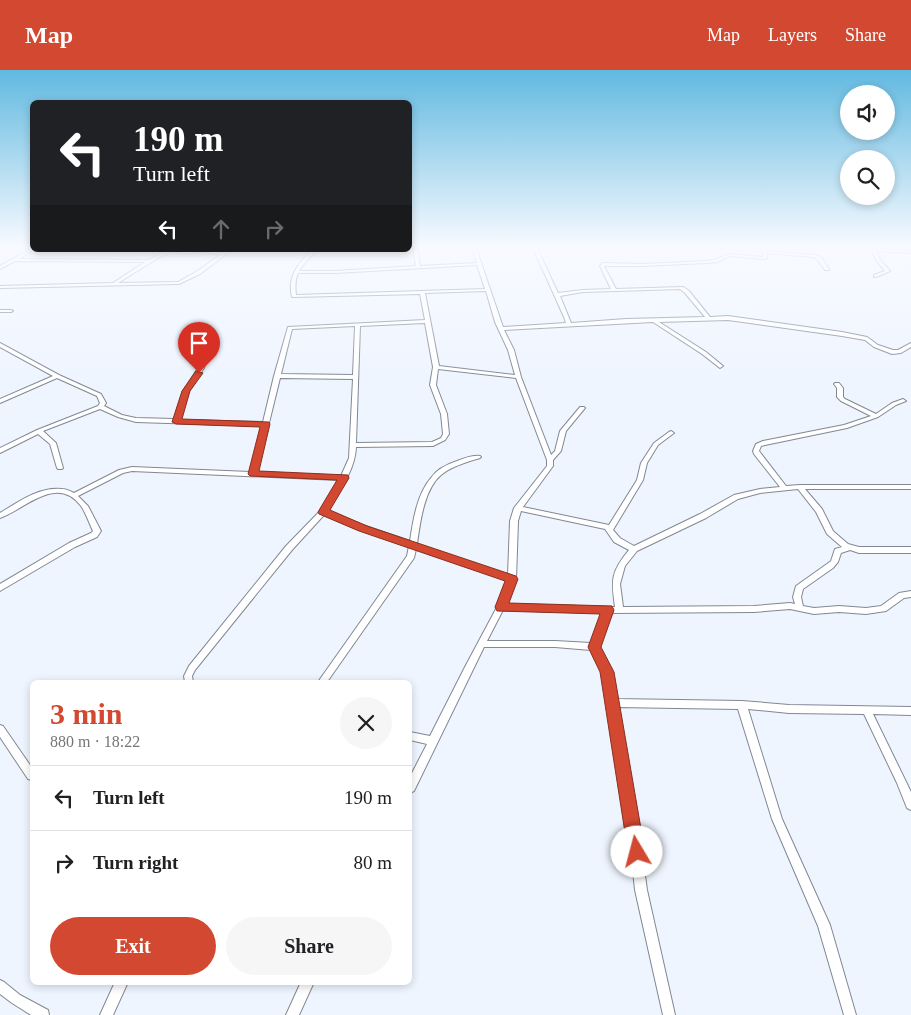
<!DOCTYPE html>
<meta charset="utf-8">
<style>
:root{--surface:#fff;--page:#f6f6f6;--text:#202124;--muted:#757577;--line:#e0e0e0;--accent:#d34830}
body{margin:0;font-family:Georgia,serif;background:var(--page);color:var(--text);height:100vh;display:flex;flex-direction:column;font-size:19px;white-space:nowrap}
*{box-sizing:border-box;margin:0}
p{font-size:16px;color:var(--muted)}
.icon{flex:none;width:28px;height:28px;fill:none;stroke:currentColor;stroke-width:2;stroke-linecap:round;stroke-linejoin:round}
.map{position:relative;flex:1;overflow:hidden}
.panel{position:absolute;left:30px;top:610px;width:382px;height:305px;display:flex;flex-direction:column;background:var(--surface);border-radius:8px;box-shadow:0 2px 8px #0003}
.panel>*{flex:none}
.hud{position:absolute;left:30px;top:30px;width:382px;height:152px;border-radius:8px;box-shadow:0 2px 8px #0003;background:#202124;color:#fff;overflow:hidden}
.fabs{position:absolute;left:840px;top:15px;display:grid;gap:10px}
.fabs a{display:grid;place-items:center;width:55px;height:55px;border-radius:50%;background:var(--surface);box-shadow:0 2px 8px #0003;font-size:25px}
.pin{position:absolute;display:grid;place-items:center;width:42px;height:42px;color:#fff;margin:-51px -21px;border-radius:50% 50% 50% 0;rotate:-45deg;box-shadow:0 0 5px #0007}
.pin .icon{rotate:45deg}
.me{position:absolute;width:55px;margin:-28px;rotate:352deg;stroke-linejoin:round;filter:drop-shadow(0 0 4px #0008)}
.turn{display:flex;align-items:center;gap:18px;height:105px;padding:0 20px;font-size:22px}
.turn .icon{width:65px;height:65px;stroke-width:2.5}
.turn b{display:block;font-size:35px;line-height:42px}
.lanes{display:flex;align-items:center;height:48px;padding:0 20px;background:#0003;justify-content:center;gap:25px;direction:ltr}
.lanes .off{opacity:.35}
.round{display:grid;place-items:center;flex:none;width:52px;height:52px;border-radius:26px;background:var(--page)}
.overview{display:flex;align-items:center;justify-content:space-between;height:85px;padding:0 20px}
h1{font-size:30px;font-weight:700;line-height:38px;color:var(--accent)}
.cta{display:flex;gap:10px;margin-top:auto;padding:10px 20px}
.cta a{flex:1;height:58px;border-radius:30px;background:var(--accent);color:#fff;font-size:20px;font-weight:700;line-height:58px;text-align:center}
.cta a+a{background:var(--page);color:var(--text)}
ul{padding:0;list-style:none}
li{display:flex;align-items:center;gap:15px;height:65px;padding:0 20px;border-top:1px solid var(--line)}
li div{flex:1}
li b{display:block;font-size:19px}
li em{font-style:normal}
header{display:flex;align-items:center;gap:30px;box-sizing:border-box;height:70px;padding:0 25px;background:var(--accent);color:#fff}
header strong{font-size:24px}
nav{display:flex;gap:28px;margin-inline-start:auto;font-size:18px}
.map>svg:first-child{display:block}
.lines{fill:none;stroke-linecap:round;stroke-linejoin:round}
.street-casing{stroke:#818893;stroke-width:2}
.street{fill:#fff;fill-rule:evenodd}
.route{fill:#d34830;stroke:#892f1f}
</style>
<header>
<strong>Map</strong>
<nav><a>Map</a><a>Layers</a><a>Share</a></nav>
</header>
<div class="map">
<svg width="911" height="945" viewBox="0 0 911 945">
<rect width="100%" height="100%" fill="#eff5ff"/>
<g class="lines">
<defs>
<path id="street" d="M32,178L33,180L19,189L149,190L167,180H178L183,182L206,180L223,183L227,180H232L200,204L179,214L0,218V216L113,213L145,192L15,191L0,199V196ZM173,181L183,184L204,182L220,185L196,202L178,212L118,213L158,188Z
M413,178H417L420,196L477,193L472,178H476L503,257L566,253L564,247L533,178H537L558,223L583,220L611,219L600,196L603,193L642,194L707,191L714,190L729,184L763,187L762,178H766V181L814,185L821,187L829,199V200H825L817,189L813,187L767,183V188L765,189L730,186L717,192L707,193L642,196H604L616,219L683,217L689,221L710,247L728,246L842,262L867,267L878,275L893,280H898L911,273V277L901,283L892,284L874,277L865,270L842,266L728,250L659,252L706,282L723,296L720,298L702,284L653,252L504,260L514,280L521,307L551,385L555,381L560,361L580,337H584L585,338L566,361L561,381L553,390V396L523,437L609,455L637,410L641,393L654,373L669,362L671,361L674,363L658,375L647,393L643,410L613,460L620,468L634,476L700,444L734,425L760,419L780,417L754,384L753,381L756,374L763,371L844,355L871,346L841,331L837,327V318L834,314L835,313H839L843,318V327L845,329L876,344L892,333L903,329L906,331L896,335L878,347L847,358L765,375L761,376L759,381L786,416L800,415H911V419H805L822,439L833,461L848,474L859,477H911V483H859L850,480L841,483L838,492L833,498L803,519L801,527L803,536L814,538L839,536L866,538L881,536L899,523L911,521V527L904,528L886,541L866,544L839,542L814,544L790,539L754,542L611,543L598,577L611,602L616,629L742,631L789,635L911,637V645L873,644L911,722V740L907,738L897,713L864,644L789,643L748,639L782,749L830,855L856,945H844L818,856L772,749L738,639L617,637L639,763L647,820L675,945H663L635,820L629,763L613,674L603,602L591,580L555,577H484L414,721L410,723V707L427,674L410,670V662L430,666L465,597L497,537L508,510L416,479L414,488L327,612H318L407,486L409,476L360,460L324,445L292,480L195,600L192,606L193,612H185L184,606L189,596L286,476L320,441L339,410L132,401L123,403L78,426L88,436L101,461L97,467L75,477L0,521V514L69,473L91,463L93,461C89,453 86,443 81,436C57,404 25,439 0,448V443C18,432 40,416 62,419C66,419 70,421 74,423L119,400L132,397L250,402L262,356L136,352L118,347L100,339L43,361L56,373L63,398L62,399H58L57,398L50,374L38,364L0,383V378L37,360L98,336L100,333L97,326L57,308L0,333V329L53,306L0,277V273L59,305L101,324L106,333L104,336L122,345L136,348L174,349L183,321L198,298L202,284L207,283L208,284L204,298L189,321L180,350L263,352L274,306L288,257L425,250L420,224L292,227C287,208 298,192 313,180H318L307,190L299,201H335L416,196ZM477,195L485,219L296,225C295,217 295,210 298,203H335ZM680,219L685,223L705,247L626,249L571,253L560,226L583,222ZM486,221L495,252L508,280L515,305L439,296L425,223ZM425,253L433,297L430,315L441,344L443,364L441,368L432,372L356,373L360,256ZM355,256L353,305L281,304L292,259ZM438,299L516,308L547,390V396L514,438L510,451L508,505L417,474C420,453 424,419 441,405C452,396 467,392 480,388L481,387L480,386C473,385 465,388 457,391C448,394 437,399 431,408C417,424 413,451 410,471L366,456L327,441C339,421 355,401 356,377L433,376L445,370L449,364L447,344L436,315ZM280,308L353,309L349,388L341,406L257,402ZM798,419L816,442L827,464L842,477L835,479L831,491L827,494L796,516L793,527L795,534L790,533L754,536L623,537L620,514L625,496L637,481L706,448L738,429L760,423ZM521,441L605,459L614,472L629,480C611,502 611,509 615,537L506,534L516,509L518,451ZM503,540L603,543L591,573L555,571H487Z
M850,178H866L911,181V183L876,181L880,190L890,201L876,207H874V205L885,201L876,190L873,183L869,180L852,179Z
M0,240H11L13,241L11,242H0Z
M0,655L3,656L32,698V710L28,709L0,667Z
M0,910L4,912L20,925L48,940L49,945H31L12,933L0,924Z
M115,912H128L113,945H100Z
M301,912H314L299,945H286Z"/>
</defs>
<use href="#street" class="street-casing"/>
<use href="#street" class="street"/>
</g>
<linearGradient id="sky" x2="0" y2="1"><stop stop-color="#61b9e0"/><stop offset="0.57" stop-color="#f8faff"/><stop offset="1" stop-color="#f8faff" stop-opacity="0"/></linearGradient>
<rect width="911" height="310" fill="url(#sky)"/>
<path class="route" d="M196,301L203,303L190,321L182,349L269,352L270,354L259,401L348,405L349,408L330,440L367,456L516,506L518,509L509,533L612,536L614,540L601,577L614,602L645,782L643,788L637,790L631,788L628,782L600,602L588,577L600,544L497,541L495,537L505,511L359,461L319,444L318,442L337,410L250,406L248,404L260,357L176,354L172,352L182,321Z"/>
</svg>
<div class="fabs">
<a><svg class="icon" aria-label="sound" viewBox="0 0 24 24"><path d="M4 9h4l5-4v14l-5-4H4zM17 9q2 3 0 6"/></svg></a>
<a><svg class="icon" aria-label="search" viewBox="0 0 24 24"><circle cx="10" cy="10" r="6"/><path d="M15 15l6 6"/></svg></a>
</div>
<div class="pin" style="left:199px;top:303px;background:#d93025"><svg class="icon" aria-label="arrive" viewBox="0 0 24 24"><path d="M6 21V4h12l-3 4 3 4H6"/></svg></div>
<svg class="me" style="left:637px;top:782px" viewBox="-20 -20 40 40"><circle r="19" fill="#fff"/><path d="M0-13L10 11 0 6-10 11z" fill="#d34830"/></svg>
<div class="hud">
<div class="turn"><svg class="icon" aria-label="left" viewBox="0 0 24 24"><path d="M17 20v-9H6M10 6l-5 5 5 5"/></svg><div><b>190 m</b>Turn left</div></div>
<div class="lanes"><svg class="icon" aria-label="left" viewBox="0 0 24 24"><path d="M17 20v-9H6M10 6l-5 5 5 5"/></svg><svg class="icon off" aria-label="ahead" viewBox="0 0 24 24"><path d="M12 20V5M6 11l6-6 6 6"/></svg><svg class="icon off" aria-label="right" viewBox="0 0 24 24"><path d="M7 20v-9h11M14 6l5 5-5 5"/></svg></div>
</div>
<section class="panel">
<div class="overview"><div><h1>3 min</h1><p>880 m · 18:22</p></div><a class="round"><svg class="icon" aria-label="close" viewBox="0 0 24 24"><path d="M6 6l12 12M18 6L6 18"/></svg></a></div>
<ul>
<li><svg class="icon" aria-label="left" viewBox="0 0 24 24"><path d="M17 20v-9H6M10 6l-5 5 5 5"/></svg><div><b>Turn left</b></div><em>190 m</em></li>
<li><svg class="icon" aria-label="right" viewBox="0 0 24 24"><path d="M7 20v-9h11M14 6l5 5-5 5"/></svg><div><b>Turn right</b></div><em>80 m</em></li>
</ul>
<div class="cta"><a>Exit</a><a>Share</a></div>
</section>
</div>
